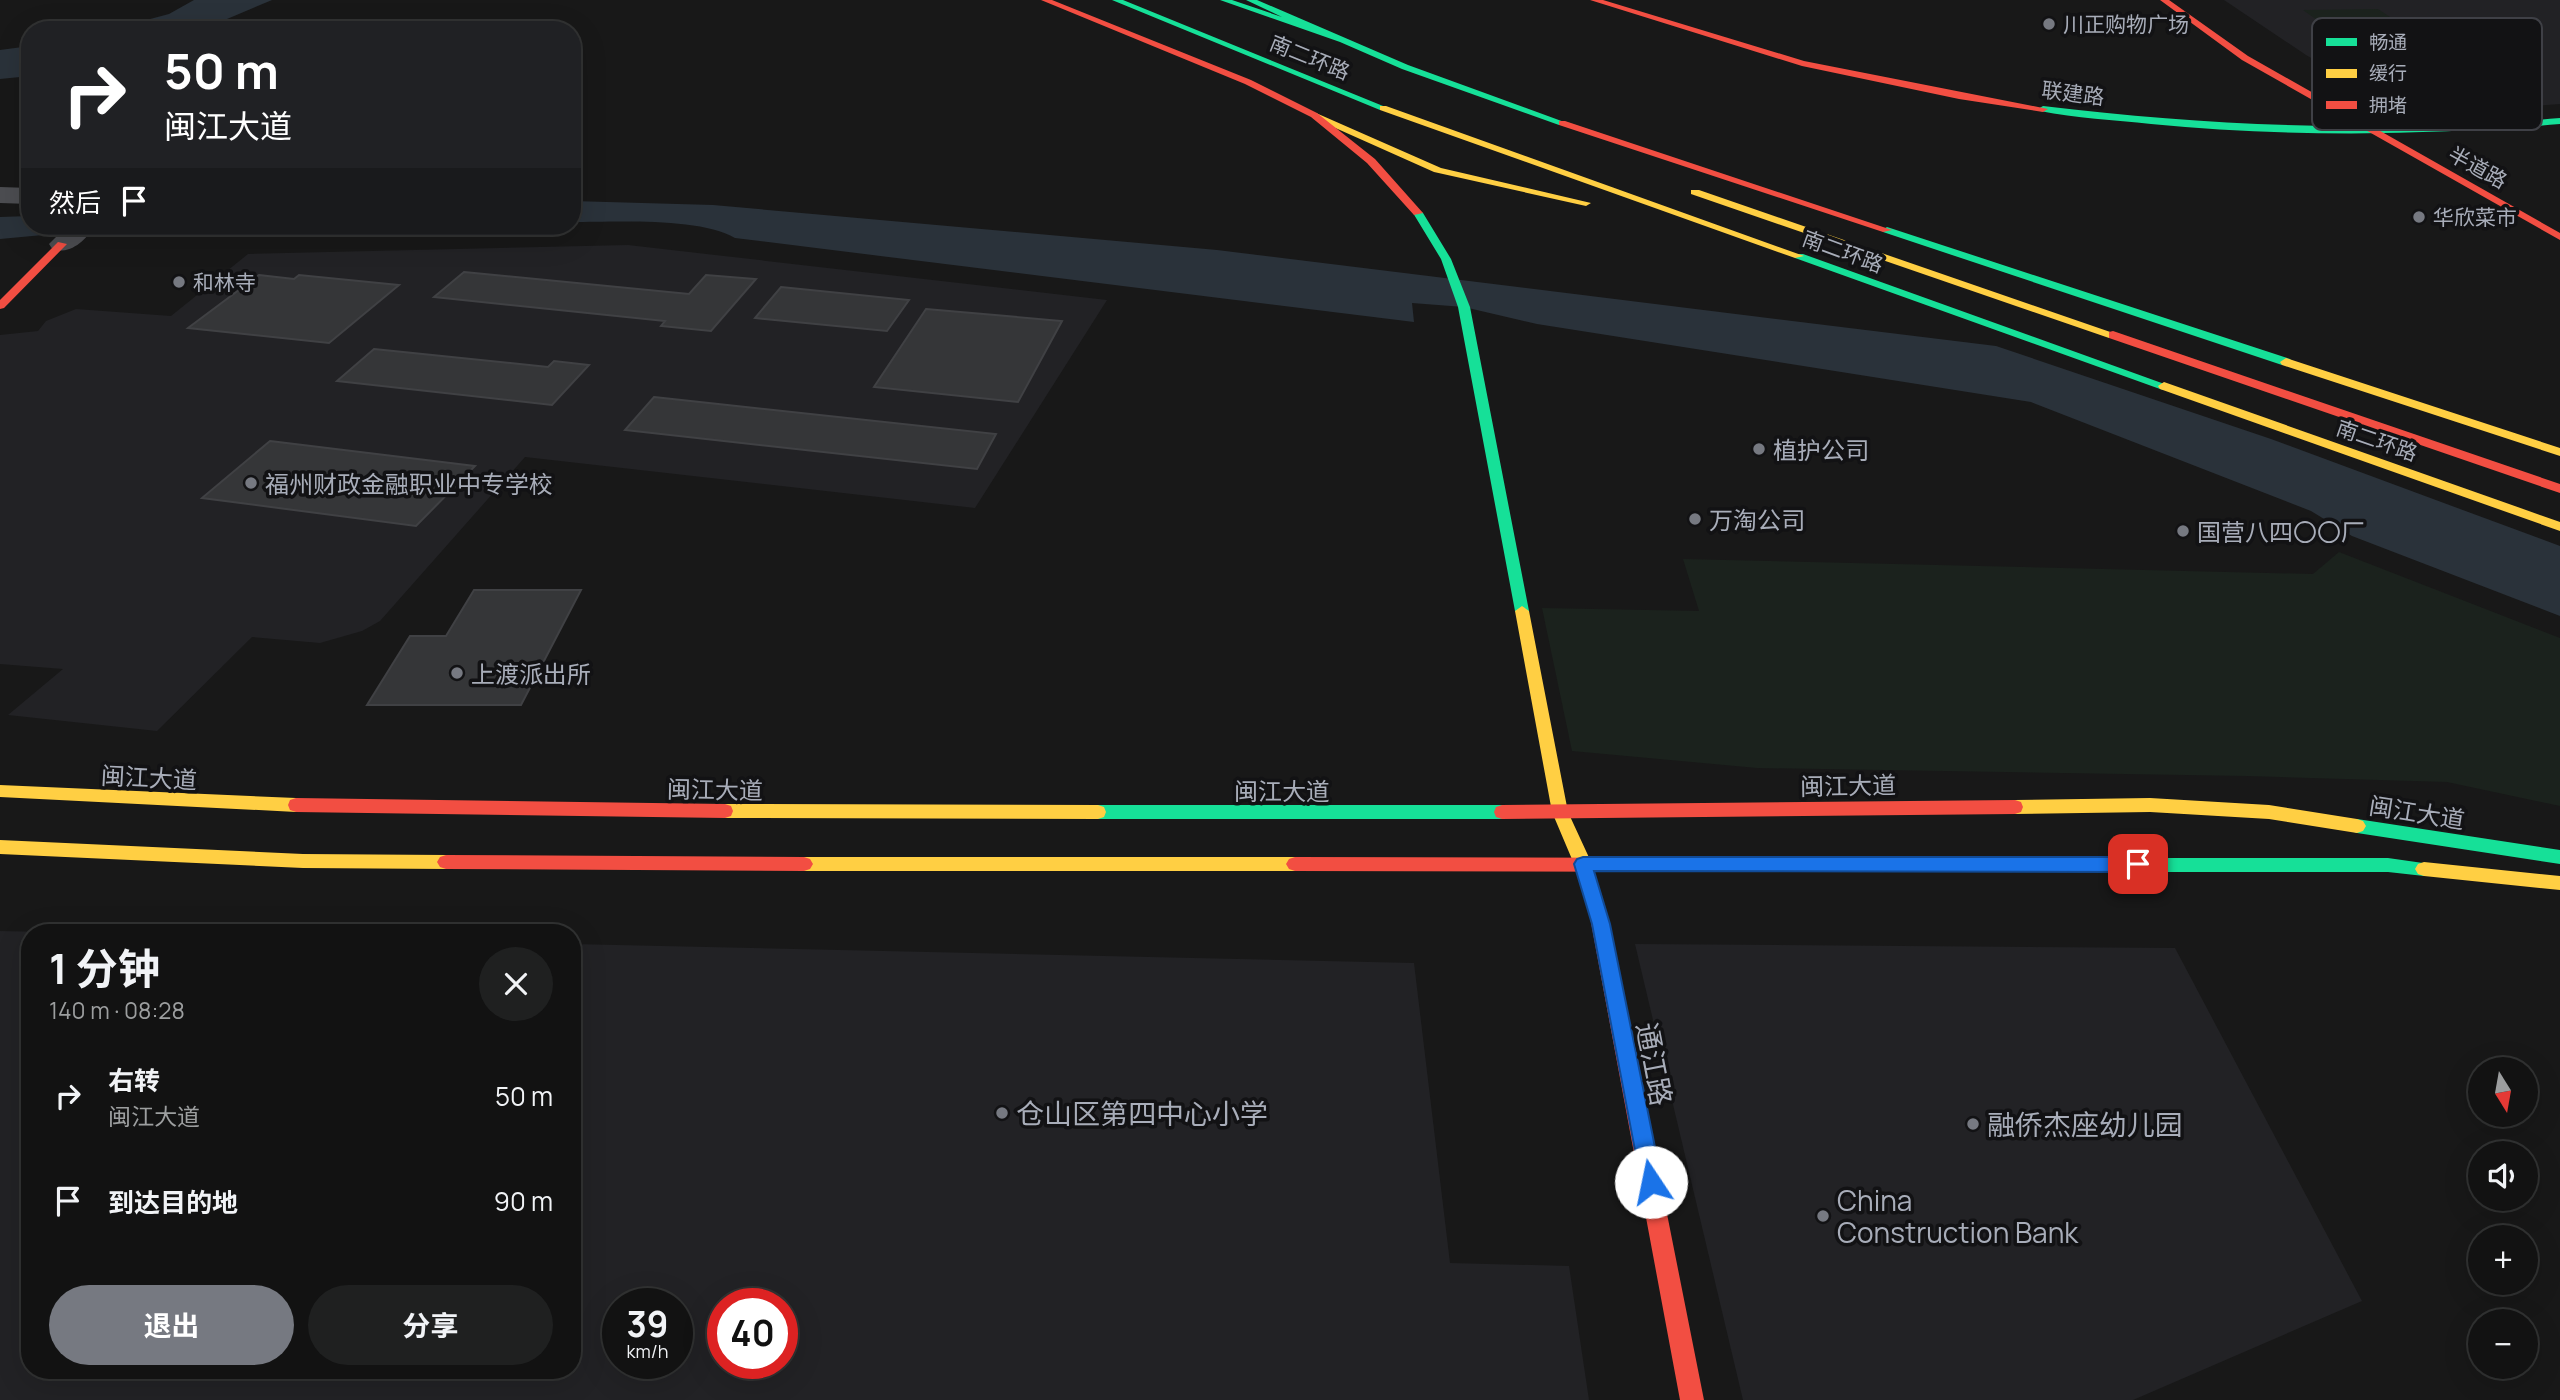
<!DOCTYPE html>
<html lang="zh">
<meta charset="utf-8">
<style>
:root{--surface:#121212;--page:#1f2020;--text:#f1f3f6;--muted:#9c9e9f;--line:#313232;--accent:#767981}
body{margin:0;font-family:Manrope,"Noto Sans SC",sans-serif;background:var(--page);color:var(--text);height:100vh;display:flex;flex-direction:column;font-size:26px;white-space:nowrap}
*{box-sizing:border-box;margin:0}
p{font-size:23px;color:var(--muted)}
.icon{flex:none;width:38px;height:38px;fill:none;stroke:currentColor;stroke-width:2;stroke-linecap:round;stroke-linejoin:round}
.map{position:relative;flex:1;overflow:hidden}
.sheet{position:absolute;left:21px;top:924px;width:560px;height:455px;display:flex;flex-direction:column;background:var(--surface);border-radius:28px;box-shadow:0 7px 28px #0002,0 0 0 2px var(--line)}
.sheet>*{flex:none}
.hud{position:absolute;left:21px;top:21px;width:560px;height:214px;border-radius:28px;box-shadow:0 7px 28px #0002,0 0 0 2px var(--line);background:#202124;color:#fff;overflow:hidden}
.needle{width:46px;rotate:169deg}
.fabs{position:absolute;left:2468px;top:1057px;display:grid;gap:14px}
.fabs a{display:grid;place-items:center;width:70px;height:70px;border-radius:50%;background:var(--surface);box-shadow:0 7px 28px #0002,0 0 0 2px var(--line);font-size:35px}
.speed{position:absolute;left:602px;top:1288px;display:flex;gap:14px;font-size:35px;font-weight:700;text-align:center}
.speed>*{display:grid;place-content:center;width:91px;height:91px;border-radius:50%;background:var(--surface);box-shadow:0 7px 28px #0002,0 0 0 2px var(--line);line-height:1}
.speed small{font-size:18px;font-weight:400}
.speed .limit{border:10px solid #d22;background:#fff;color:#111}
.pin{position:absolute;display:grid;place-items:center;width:60px;height:60px;color:#fff;margin:-30px;border-radius:14px;box-shadow:0 4px 10px #0006}
.me{position:absolute;width:77px;margin:-38px;rotate:349deg;stroke-linejoin:round;filter:drop-shadow(0 0 5px #0008)}
.turn{display:flex;align-items:center;gap:24px;height:147px;padding:0 28px;font-size:32px}
.turn .icon{width:91px;height:91px;stroke-width:2.5}
.turn b{display:block;font-size:49px;line-height:60px}
.then{display:flex;align-items:center;height:66px;padding:0 28px;background:#0003;gap:14px;font-size:26px}
.round{display:grid;place-items:center;flex:none;width:74px;height:74px;border-radius:37px;background:var(--page)}
.head{display:flex;align-items:center;justify-content:space-between;height:119px;padding:0 28px}
h1{font-size:42px;font-weight:700;line-height:52px}
.button{display:flex;gap:14px;margin-top:auto;padding:14px 28px}
.button a{flex:1;height:80px;border-radius:42px;background:var(--accent);color:#fff;font-size:28px;font-weight:700;line-height:80px;text-align:center}
.button a+a{background:var(--page);color:var(--text)}
ul{padding:0;list-style:none}
li{display:flex;align-items:center;gap:21px;height:105px;padding:0 28px}
li div{flex:1}
li b{display:block;font-size:26px}
li em{font-style:normal}
.map>svg:first-child{display:block}
.built{fill:#222225;fill-rule:evenodd}
.green{fill:#1b221d}
.water{fill:#2a323a}
.building{fill:#353638;stroke:#404144;stroke-width:2}
.lines{fill:none;stroke-linecap:round;stroke-linejoin:round}
.street{fill:#4c4d51;fill-rule:evenodd}
.fast{fill:#16e098;fill-rule:evenodd}
.slow{fill:#ffcf43;fill-rule:evenodd}
.jam{fill:#f24e42;fill-rule:evenodd}
.route{fill:#1a73e8;stroke:#114b97;stroke-width:2}
.poi-dot{fill:#767981;stroke:#121214;stroke-width:2.5}
.labels{text-anchor:middle;dominant-baseline:central;stroke-width:7;stroke-linejoin:round;paint-order:stroke}
.far-poi-label{font-size:21px;fill:#a8adb9;stroke:#121214;text-anchor:start}
.far-street-label{font-size:21px;fill:#a8adb9;stroke:#121214}
.poi-label{font-size:24px;fill:#a8adb9;stroke:#121214;text-anchor:start}
.street-label{font-size:24px;fill:#a8adb9;stroke:#121214}
.near-street-label{font-size:28px;fill:#a8adb9;stroke:#121214}
.near-poi-label{font-size:28px;fill:#a8adb9;stroke:#121214;text-anchor:start}
.key{fill:#121214;stroke:#3f4046;stroke-width:2}
.key-label{font-size:19px;fill:#a8adb9}
</style>
<div class="map">
<svg width="2560" height="1400" viewBox="0 0 2560 1400">
<rect width="100%" height="100%" fill="#181818"/>
<path class="built" d="M2224,0H2560V104L2460,111L2427,109L2394,102L2372,93L2306,55Z
M628,245L1107,300L975,508L525,457L380,621L362,631L320,643L252,637L157,731L8,715L63,669L0,664V335L38,331L46,321L76,309L171,316L248,254Z
M0,931L94,933H30V1370H572V944L1414,963L1450,1263L1569,1266L1589,1400H0ZM618,1304H677V1363H618ZM723,1304H782V1363H723Z
M1635,944L2175,948L2362,1301L2133,1400H1743Z"/>
<path class="green" d="M2378,9L2456,61H2375L2303,10Z
M2339,552L2560,638V806L2447,782L2246,776L1757,768L1572,751L1542,608L1699,611L1683,559L2313,574Z"/>
<path class="water" d="M194,0H272L201,30H109L169,14Z
M30,46V76L0,79V50Z
M572,201L713,205L1217,250L1996,346L2271,439L2560,546V616L2352,536L2311,511L2031,402L1537,324L1464,307L1412,303L1414,322L735,238C700,217 615,222 572,222Z
M30,216V226H248L86,231L0,239V217Z"/>
<path class="building" d="M464,272L689,294L706,275L756,279L711,331L661,326L665,321L434,297Z
M259,275L294,279L299,275L399,285L329,343L188,328Z
M781,287L909,300L887,331L755,318Z
M926,309L1062,321L1018,402L874,387Z
M374,349L548,367L554,361L589,365L552,405L337,381Z
M654,397L996,434L977,469L625,430Z
M270,441L475,466L416,526L202,498Z
M474,590H581L521,705H367L410,636H446Z"/>
<g class="lines">
<path class="street" d="M0,187L30,188V204L0,203Z
M67,226H95C85,241 71,254 53,250L49,244Z"/>
<path class="fast" d="M1112,0H1123L1388,108L1380,110Z
M1220,0H1232L1282,17L1246,0H1257L1408,65L1567,123L1559,125L1402,69L1340,42Z
M2043,106C2216,127 2386,133 2560,118V124C2423,136 2287,137 2151,124C2114,120 2076,118 2040,111L2038,109Z
M1418,210L1423,213L1451,259L1470,307L1529,611L1522,616L1515,611L1458,307L1441,259L1413,213Z
M1887,227L2290,359L2292,362L2290,365H2282L1883,232L1882,230Z
M1795,254H1803L2170,386L2164,390L2160,389L1795,258Z
M1098,805H1502L1508,807L1510,812L1508,817L1502,819H1098L1092,817L1090,812L1092,807Z
M2357,819L2560,850V864L2357,833L2351,831L2348,826L2351,821Z
M2139,858H2388L2430,864L2433,869L2430,874L2424,876L2388,872H2139L2133,870L2130,865L2133,860Z"/>
<path class="slow" d="M1380,106H1386L1804,256L1795,258L1380,110Z
M1316,113L1441,168L1591,203L1586,206L1434,172L1313,118V114Z
M1691,190H1699L2119,335L2117,338H2109L1691,194Z
M2286,358L2560,448V456L2282,365L2280,362Z
M2164,382L2560,522V531L2160,389L2158,386Z
M1522,606L1529,611L1568,812L1592,864L1608,917L1605,922L1599,924L1593,922L1590,917L1574,864L1552,812L1515,611Z
M0,785L296,798L302,800L304,805L302,810L296,812L0,797Z
M2150,798L2269,805L2357,819L2363,821L2366,826L2363,831L2357,833L2269,819L2150,812L2015,814L2009,812L2007,807L2009,802L2015,800Z
M725,804L1098,805L1104,807L1106,812L1104,817L1098,819L725,818L719,816L717,811L719,806Z
M0,840L303,854L446,855L452,857L455,862L452,867L446,869L303,868L0,854Z
M804,857H1295L1301,859L1304,864L1301,869L1295,871H804L798,869L795,864L798,859Z
M1707,858H2139L2145,860L2148,865L2145,870L2139,872H1707L1701,870L1698,865L1701,860Z
M2424,862L2560,876V890L2424,876L2418,874L2415,869L2418,864Z"/>
<path class="jam" d="M1041,0H1052L1251,80L1317,113L1375,159L1423,213L1414,215L1367,163L1311,117L1245,84Z
M1590,0H1603L1804,61L2048,109L2043,112L1959,99L1802,66Z
M2160,0H2169L2248,56L2560,233V240L2242,60Z
M1559,121H1565L1892,230L1883,232L1559,125Z
M58,242L67,244L4,308L0,309V300Z
M2113,331L2560,484V493L2109,338V332Z
M296,798L725,804L731,806L733,811L731,816L725,818L296,812L290,810L288,805L290,800Z
M2015,800L2021,802L2023,807L2021,812L2015,814L1502,819L1496,817L1494,812L1496,807L1502,805Z
M446,855L804,857L810,859L813,864L810,869L804,871L446,869L440,867L437,862L440,857Z
M1295,857L1707,858L1713,860L1716,865L1713,870L1707,872L1295,871L1289,869L1286,864L1289,859Z
M1599,910L1605,912L1608,917L1704,1400H1680L1590,917L1593,912Z"/>
</g>
<path class="route" d="M1583,857H2138L2144,859L2147,864L2144,870L2138,872L1594,871L1610,924L1662,1182L1659,1189L1651,1192L1644,1189L1641,1182L1592,924L1574,864L1577,859Z"/>
<g class="poi-dot">
<circle cx="2049" cy="24" r="7"/>
<circle cx="2419" cy="217" r="7"/>
<circle cx="179" cy="282" r="7"/>
<circle cx="1759" cy="449" r="7"/>
<circle cx="251" cy="483" r="7"/>
<circle cx="1695" cy="519" r="7"/>
<circle cx="2183" cy="531" r="7"/>
<circle cx="457" cy="673" r="7"/>
<circle cx="1002" cy="1113" r="7"/>
<circle cx="1973" cy="1124" r="7"/>
<circle cx="1823" cy="1216" r="7"/>
</g>
<g class="labels">
<g class="far-poi-label">
<text x="2063" y="24">川正购物广场</text>
<text x="2433" y="217">华欣菜市</text>
<text x="193" y="282">和林寺</text>
</g>
<g class="far-street-label">
<text transform="translate(1310 57) rotate(22)">南二环路</text>
<text transform="translate(2073 93) rotate(7)">联建路</text>
<text transform="translate(2478 167) rotate(29)">半道路</text>
<text transform="translate(1843 251) rotate(20)">南二环路</text>
<text transform="translate(2377 440) rotate(19)">南二环路</text>
</g>
<g class="poi-label">
<text x="1773" y="449">植护公司</text>
<text x="265" y="483">福州财政金融职业中专学校</text>
<text x="1709" y="519">万淘公司</text>
<text x="2197" y="531">国营八四〇〇厂</text>
<text x="471" y="673">上渡派出所</text>
</g>
<g class="street-label">
<text transform="translate(149 777) rotate(3)">闽江大道</text>
<text transform="translate(1848 785) rotate(-1)">闽江大道</text>
<text transform="translate(715 789) rotate(1)">闽江大道</text>
<text x="1282" y="790">闽江大道</text>
<text transform="translate(2417 812) rotate(9)">闽江大道</text>
</g>
<g class="near-street-label">
<text transform="translate(1655 1064) rotate(79)">通江路</text>
</g>
<g class="near-poi-label">
<text x="1016" y="1113">仓山区第四中心小学</text>
<text x="1987" y="1124">融侨杰座幼儿园</text>
<text x="1837" y="1200">China<tspan x="1837" dy="32">Construction Bank</tspan></text>
</g>
</g>
<rect x="2312" y="18" width="230" height="112" rx="10" class="key"/>
<rect x="2326" y="38" width="31" height="8" fill="#16e098"/>
<rect x="2326" y="69" width="31" height="9" fill="#ffcf43"/>
<rect x="2326" y="101" width="31" height="8" fill="#f24e42"/>
<g class="key-label">
<text x="2369" y="49">畅通</text>
<text x="2369" y="80">缓行</text>
<text x="2369" y="112">拥堵</text>
</g>
</svg>
<div class="fabs">
<a><svg class="needle" viewBox="-14 -14 28 28"><path d="M0-13l5 13h-10z" fill="#e53935"/><path d="M0 13l5-13h-10z" fill="#9c9e9f"/></svg></a>
<a><svg class="icon" aria-label="sound" viewBox="0 0 24 24"><path d="M4 9h4l5-4v14l-5-4H4zM17 9q2 3 0 6"/></svg></a>
<a>+</a>
<a>−</a>
</div>
<div class="speed"><div>39<small>km/h</small></div><div class="limit">40</div></div>
<div class="pin" style="left:2138px;top:864px;background:#d93025"><svg class="icon" aria-label="arrive" viewBox="0 0 24 24"><path d="M6 21V4h12l-3 4 3 4H6"/></svg></div>
<svg class="me" style="left:1651px;top:1182px" viewBox="-20 -20 40 40"><circle r="19" fill="#fff"/><path d="M0-13L10 11 0 6-10 11z" fill="#1a73e8"/></svg>
<div class="hud">
<div class="turn"><svg class="icon" aria-label="right" viewBox="0 0 24 24"><path d="M7 20v-9h11M14 6l5 5-5 5"/></svg><div><b>50 m</b>闽江大道</div></div>
<div class="then">然后<svg class="icon" aria-label="arrive" viewBox="0 0 24 24"><path d="M6 21V4h12l-3 4 3 4H6"/></svg></div>
</div>
<section class="sheet">
<div class="head"><div><h1>1 分钟</h1><p>140 m · 08:28</p></div><a class="round"><svg class="icon" aria-label="close" viewBox="0 0 24 24"><path d="M6 6l12 12M18 6L6 18"/></svg></a></div>
<ul>
<li><svg class="icon" aria-label="right" viewBox="0 0 24 24"><path d="M7 20v-9h11M14 6l5 5-5 5"/></svg><div><b>右转</b><p>闽江大道</p></div><em>50 m</em></li>
<li><svg class="icon" aria-label="arrive" viewBox="0 0 24 24"><path d="M6 21V4h12l-3 4 3 4H6"/></svg><div><b>到达目的地</b></div><em>90 m</em></li>
</ul>
<div class="button"><a>退出</a><a>分享</a></div>
</section>
</div>
